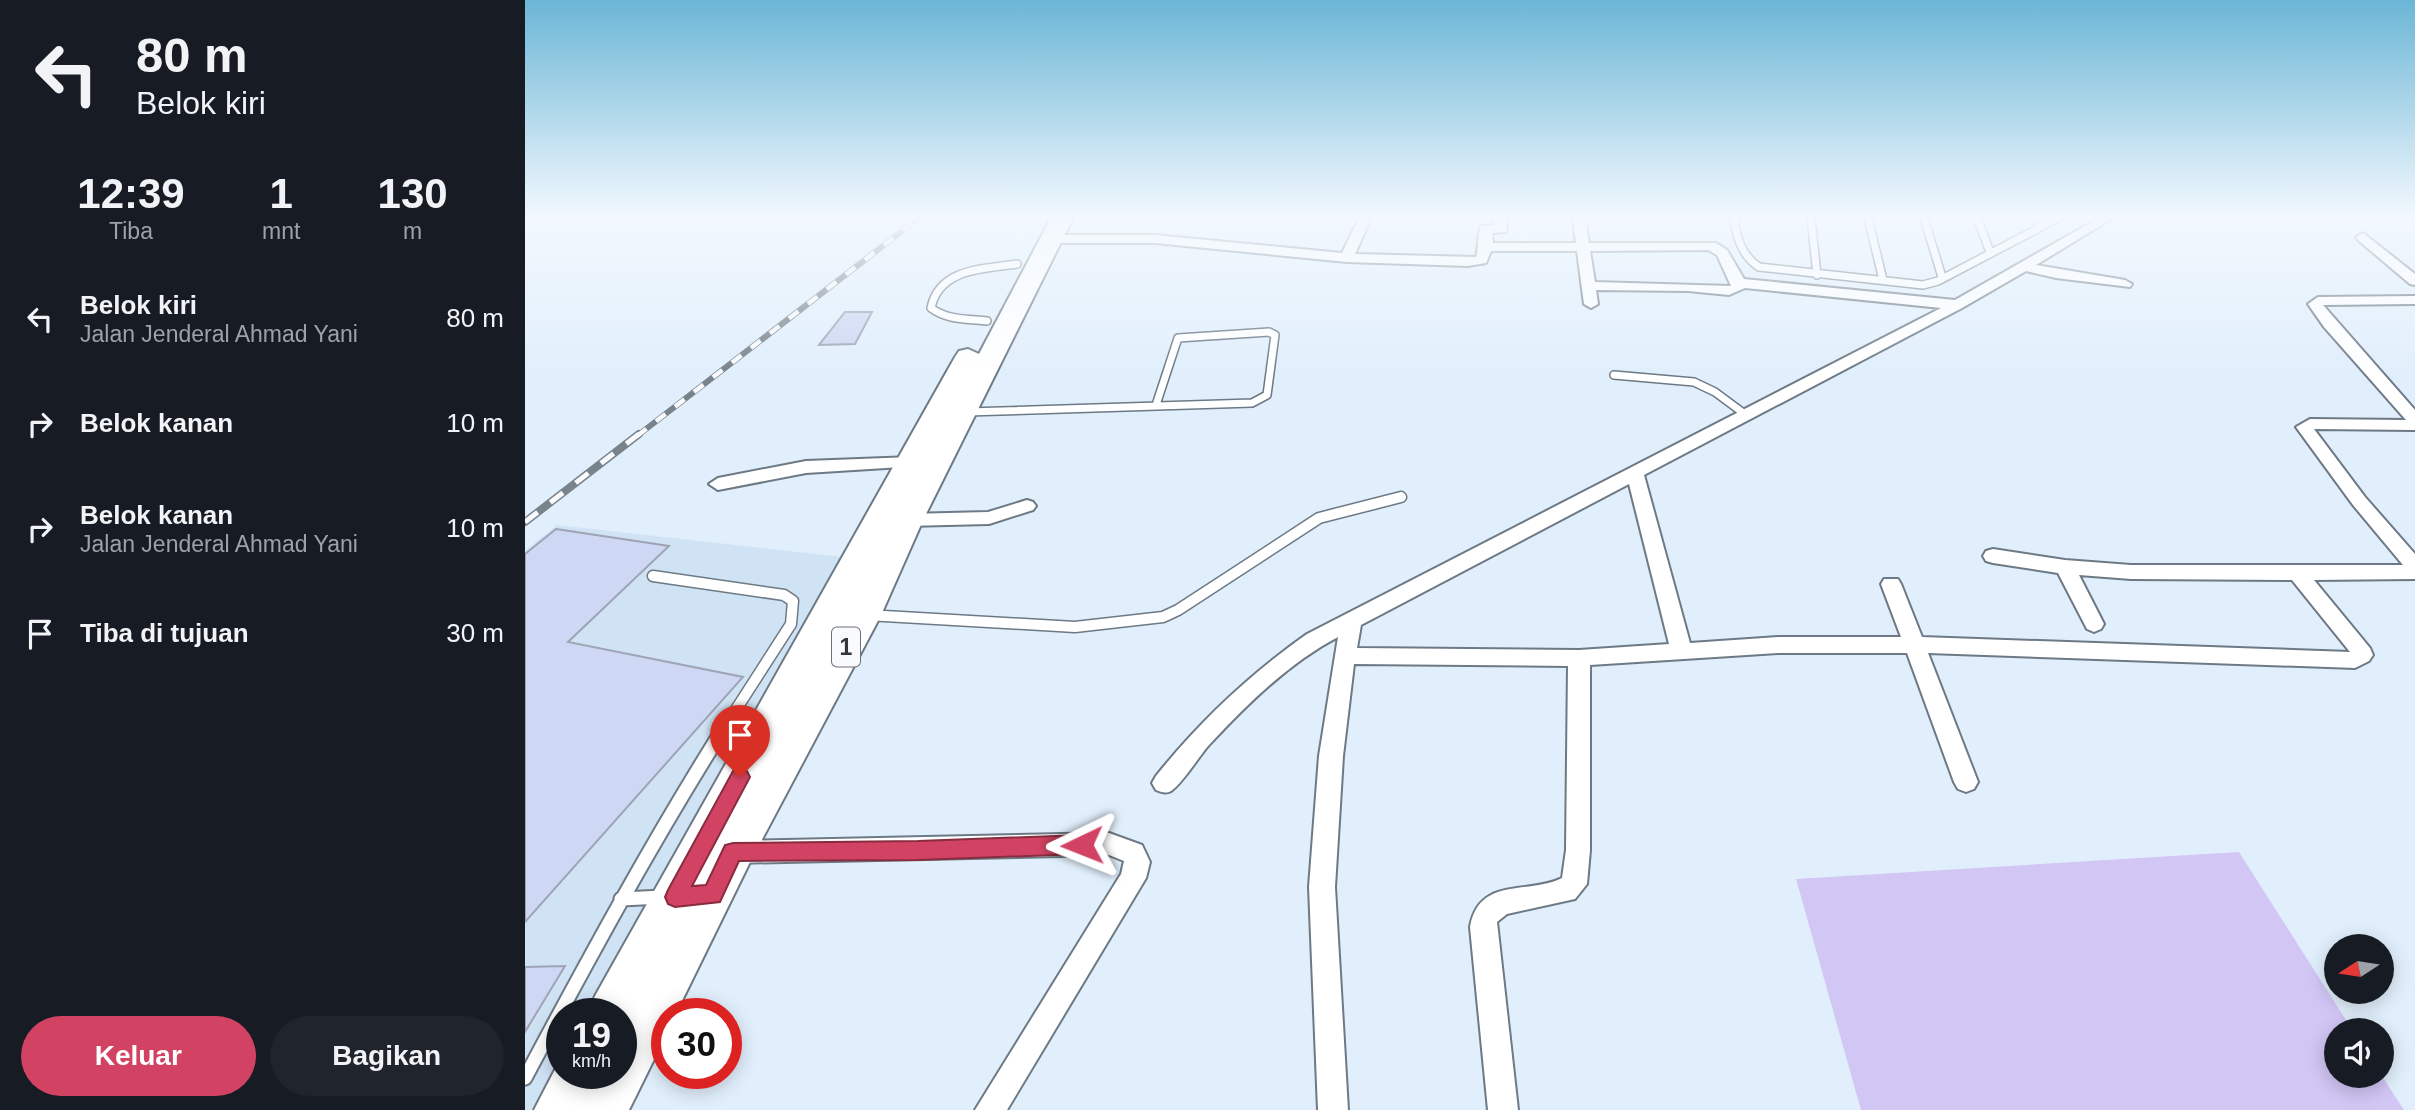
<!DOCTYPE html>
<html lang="id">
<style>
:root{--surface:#171b24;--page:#20242c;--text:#f1f3f6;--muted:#9ea1a6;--accent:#d24363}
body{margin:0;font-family:Arial,sans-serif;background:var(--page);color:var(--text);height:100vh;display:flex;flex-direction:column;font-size:26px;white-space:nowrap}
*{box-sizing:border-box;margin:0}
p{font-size:23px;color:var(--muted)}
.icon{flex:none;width:38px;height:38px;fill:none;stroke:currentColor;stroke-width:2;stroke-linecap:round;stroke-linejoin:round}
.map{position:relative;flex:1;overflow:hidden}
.drawer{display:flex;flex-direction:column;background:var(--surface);width:525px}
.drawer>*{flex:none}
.banner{background:#171b24;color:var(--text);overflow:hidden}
.needle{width:46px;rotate:258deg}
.fabs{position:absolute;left:1799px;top:934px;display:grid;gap:14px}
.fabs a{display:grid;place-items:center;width:70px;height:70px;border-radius:50%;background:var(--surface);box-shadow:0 4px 18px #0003;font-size:35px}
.speed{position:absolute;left:21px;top:998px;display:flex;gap:14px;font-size:35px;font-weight:700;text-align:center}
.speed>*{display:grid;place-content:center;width:91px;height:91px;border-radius:50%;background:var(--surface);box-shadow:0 4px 18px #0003;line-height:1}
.speed small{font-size:18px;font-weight:400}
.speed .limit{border:10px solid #d22;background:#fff;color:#111}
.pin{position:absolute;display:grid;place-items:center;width:60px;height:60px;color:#fff;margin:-72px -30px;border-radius:50% 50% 50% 0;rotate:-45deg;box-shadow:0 0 7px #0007}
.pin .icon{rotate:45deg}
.me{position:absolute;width:77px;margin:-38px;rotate:268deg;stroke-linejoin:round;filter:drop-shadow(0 0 5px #0008)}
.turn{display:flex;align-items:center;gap:24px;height:147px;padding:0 21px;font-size:32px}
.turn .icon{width:91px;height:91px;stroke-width:2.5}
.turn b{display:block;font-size:49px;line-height:60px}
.eta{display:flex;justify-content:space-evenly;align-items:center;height:119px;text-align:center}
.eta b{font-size:42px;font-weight:800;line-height:49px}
.cta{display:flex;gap:14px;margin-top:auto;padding:14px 21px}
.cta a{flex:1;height:80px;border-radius:42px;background:var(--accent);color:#fff;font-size:28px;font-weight:800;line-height:80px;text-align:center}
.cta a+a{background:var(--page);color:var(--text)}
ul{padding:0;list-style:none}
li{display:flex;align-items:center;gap:21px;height:105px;padding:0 21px}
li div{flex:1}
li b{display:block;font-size:26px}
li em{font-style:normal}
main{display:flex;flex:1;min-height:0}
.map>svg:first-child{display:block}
.built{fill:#d0e3f5}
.green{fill:#d2c6f5}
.building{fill:#ced7f3;stroke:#9fa4b4;stroke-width:2}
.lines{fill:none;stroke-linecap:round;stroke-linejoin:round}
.service-far2-casing{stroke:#6d7984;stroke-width:10}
.service-far1-casing{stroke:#6d7984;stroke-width:13}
.service-casing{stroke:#6d7984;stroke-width:17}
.minor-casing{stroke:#6d7984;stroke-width:4}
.trunk-casing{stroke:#6d7984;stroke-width:4}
.service-far2{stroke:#fff;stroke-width:7}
.service-far1{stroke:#fff;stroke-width:10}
.service{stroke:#fff;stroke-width:13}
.minor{fill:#fff;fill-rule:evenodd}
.trunk{fill:#fff;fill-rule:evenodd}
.rail-far1-casing{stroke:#79838b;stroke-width:6}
.rail-casing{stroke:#79838b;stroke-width:8}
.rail-far1{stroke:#f8fafd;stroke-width:4.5;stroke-dasharray:12;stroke-linecap:butt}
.rail{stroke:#f8fafd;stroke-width:5;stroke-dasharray:16;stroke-linecap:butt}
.route{fill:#d24363;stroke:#882c40;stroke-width:2}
.labels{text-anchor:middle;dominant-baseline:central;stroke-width:5;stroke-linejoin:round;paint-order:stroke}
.shield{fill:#f8fafd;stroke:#6c7175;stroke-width:2}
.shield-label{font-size:23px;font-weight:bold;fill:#30363b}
</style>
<main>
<section class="drawer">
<div class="banner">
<div class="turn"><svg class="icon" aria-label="left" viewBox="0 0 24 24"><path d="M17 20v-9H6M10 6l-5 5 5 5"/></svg><div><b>80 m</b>Belok kiri</div></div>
</div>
<div class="eta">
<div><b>12:39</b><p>Tiba</p></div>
<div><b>1</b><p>mnt</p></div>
<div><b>130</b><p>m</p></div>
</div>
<ul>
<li><svg class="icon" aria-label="left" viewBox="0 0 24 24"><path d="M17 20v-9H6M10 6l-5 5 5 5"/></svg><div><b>Belok kiri</b><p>Jalan Jenderal Ahmad Yani</p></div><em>80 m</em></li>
<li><svg class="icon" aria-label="right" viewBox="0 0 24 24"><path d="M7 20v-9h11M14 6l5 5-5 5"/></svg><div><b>Belok kanan</b></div><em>10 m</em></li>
<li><svg class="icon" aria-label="right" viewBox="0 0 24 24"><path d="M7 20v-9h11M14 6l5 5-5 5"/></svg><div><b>Belok kanan</b><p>Jalan Jenderal Ahmad Yani</p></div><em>10 m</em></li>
<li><svg class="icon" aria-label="arrive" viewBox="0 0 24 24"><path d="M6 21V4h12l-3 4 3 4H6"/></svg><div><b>Tiba di tujuan</b></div><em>30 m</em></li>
</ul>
<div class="cta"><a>Keluar</a><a>Bagikan</a></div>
</section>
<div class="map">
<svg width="1890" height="1110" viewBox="0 0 1890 1110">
<rect width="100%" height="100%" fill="#e1effc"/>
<path class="built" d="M32,525L317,557L58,1013H37V1053L6,1110H0V551Z"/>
<path class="green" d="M1714,852L1828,1031H1811V1076H1857L1879,1110H1336L1271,879Z"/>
<path class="building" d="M320,312H347L330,344L294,345Z
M31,529L144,546L43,642L218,677L0,922V554Z
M40,966L0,1032V967Z"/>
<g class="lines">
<defs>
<path id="service-far2" d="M1209,218C1211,238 1217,256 1234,267L1398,285L1413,281L1533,218
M1286,218L1292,275
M1343,218L1358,280
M1399,218L1417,277
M1452,218L1465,252
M462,321C442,319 422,320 406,308C414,268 459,269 492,264
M1089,375L1169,382L1190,392L1221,415
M442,412L727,403L742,395L750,335L744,332L653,338L631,405"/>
<path id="service-far1" d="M128,576L259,595L268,601L266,624L201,725
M342,615L550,627L638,617L653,610L794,518L876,497"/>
<path id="service" d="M96,899L138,897
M0,1078C64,958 129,838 202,723"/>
<path id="minor" d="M834,218H846L830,254L951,257C954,247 952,235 956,226L969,225L968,218H980L982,229L981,232L967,233L968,243H1051L1048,218H1060L1064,243H1191L1202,250L1219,279L1430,300L1574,218H1588L1511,265L1600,280L1607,284L1605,287L1531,278L1501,271L1437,308L1119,475L1165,643L1253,637H1376L1356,584L1359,579H1373L1376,584L1397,637L1825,652L1767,580L1606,579L1554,575L1579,624L1576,629L1569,632L1562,629L1533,573L1468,563L1461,561L1458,556L1461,551L1468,549L1540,560L1606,565H1878L1828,505L1771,427L1785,419L1881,420L1799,327L1783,304L1793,297L1890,296V304L1798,305L1890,410V430L1789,429L1840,497L1890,554V579L1789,580L1845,648L1848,655L1844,661L1830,668L1403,653L1453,782L1449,789L1441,792L1433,789L1429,782L1382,653H1253L1065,665V850L1062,884L1050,899L982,914L972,922L993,1110H963L945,927C954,876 1003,895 1037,878L1041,850L1043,666L829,664L818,756L810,887L823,1110H793L784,887L794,756L813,637C764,663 722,704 684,745C674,756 658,783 646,791C641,794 636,792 631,790L627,783L631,776C675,721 724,675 782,634L1416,308L1220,288L1204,295L1163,291L1071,290L1073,304L1066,308L1059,304L1052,251H966L961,263L943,266L822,262L630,243H525L518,239L525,235H630L817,253ZM1183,250L1192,255L1206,286L1070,282L1065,251ZM1104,484L1144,644L1054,650L832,648L836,625Z
M1838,233L1890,274V285L1885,284L1833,240L1831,237Z
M387,457L393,458L396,462L393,466L281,473L193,490L184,484L193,478L281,461Z
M502,500L508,502L511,506L508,510L464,524L382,526L375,524L373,520L375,516L382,514L463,512Z
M584,833L617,845L625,862L621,878L482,1110H450L596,874L599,861L584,855L208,863L199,860L195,852L199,844L208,841Z"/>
<path id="trunk" d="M526,218H548L398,520L356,615L223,866L151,1013H142V1033L104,1110H9L37,1056V1073H96V1013H63L70,996L430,357L434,351L443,349L454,354Z"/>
</defs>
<use href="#service-far2" class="service-far2-casing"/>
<use href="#service-far1" class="service-far1-casing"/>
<use href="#service" class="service-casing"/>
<use href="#minor" class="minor-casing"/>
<use href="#trunk" class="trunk-casing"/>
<use href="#service-far2" class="service-far2"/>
<use href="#service-far1" class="service-far1"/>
<use href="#service" class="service"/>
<use href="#minor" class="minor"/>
<use href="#trunk" class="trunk"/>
<defs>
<path id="rail-far1" d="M112,436L394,218"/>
<path id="rail" d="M0,522L114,434"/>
</defs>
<use href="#rail-far1" class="rail-far1-casing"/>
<use href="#rail" class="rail-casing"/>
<use href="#rail-far1" class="rail-far1"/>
<use href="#rail" class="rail"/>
</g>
<linearGradient id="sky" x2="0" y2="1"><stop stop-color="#6bb6d6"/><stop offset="0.58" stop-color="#f2f8fe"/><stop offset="1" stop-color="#f2f8fe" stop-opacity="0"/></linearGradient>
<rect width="1890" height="373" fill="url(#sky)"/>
<path class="route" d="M215,769L222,771L225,777L167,886L181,885L200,845L208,843L393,841L557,835L564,838L567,845L564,851L557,854L393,860L214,861L195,902L150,907L143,904L140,897L143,890L208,771Z"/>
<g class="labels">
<rect class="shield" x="307" y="627.5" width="28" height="39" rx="5"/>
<g class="shield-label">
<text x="321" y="647">1</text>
</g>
</g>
</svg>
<div class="fabs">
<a><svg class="needle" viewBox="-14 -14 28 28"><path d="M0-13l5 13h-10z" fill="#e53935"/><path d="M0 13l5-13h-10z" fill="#9ea1a6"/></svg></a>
<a><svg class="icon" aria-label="sound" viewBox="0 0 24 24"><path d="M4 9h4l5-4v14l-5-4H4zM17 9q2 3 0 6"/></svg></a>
</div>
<div class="speed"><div>19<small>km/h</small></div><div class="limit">30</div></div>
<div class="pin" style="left:215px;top:777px;background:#d93025"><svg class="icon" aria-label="arrive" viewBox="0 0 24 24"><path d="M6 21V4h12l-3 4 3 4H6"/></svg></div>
<svg class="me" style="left:557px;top:845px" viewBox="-20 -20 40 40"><path d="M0-17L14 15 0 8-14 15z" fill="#d24363" stroke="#fff" stroke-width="4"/></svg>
</div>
</main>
